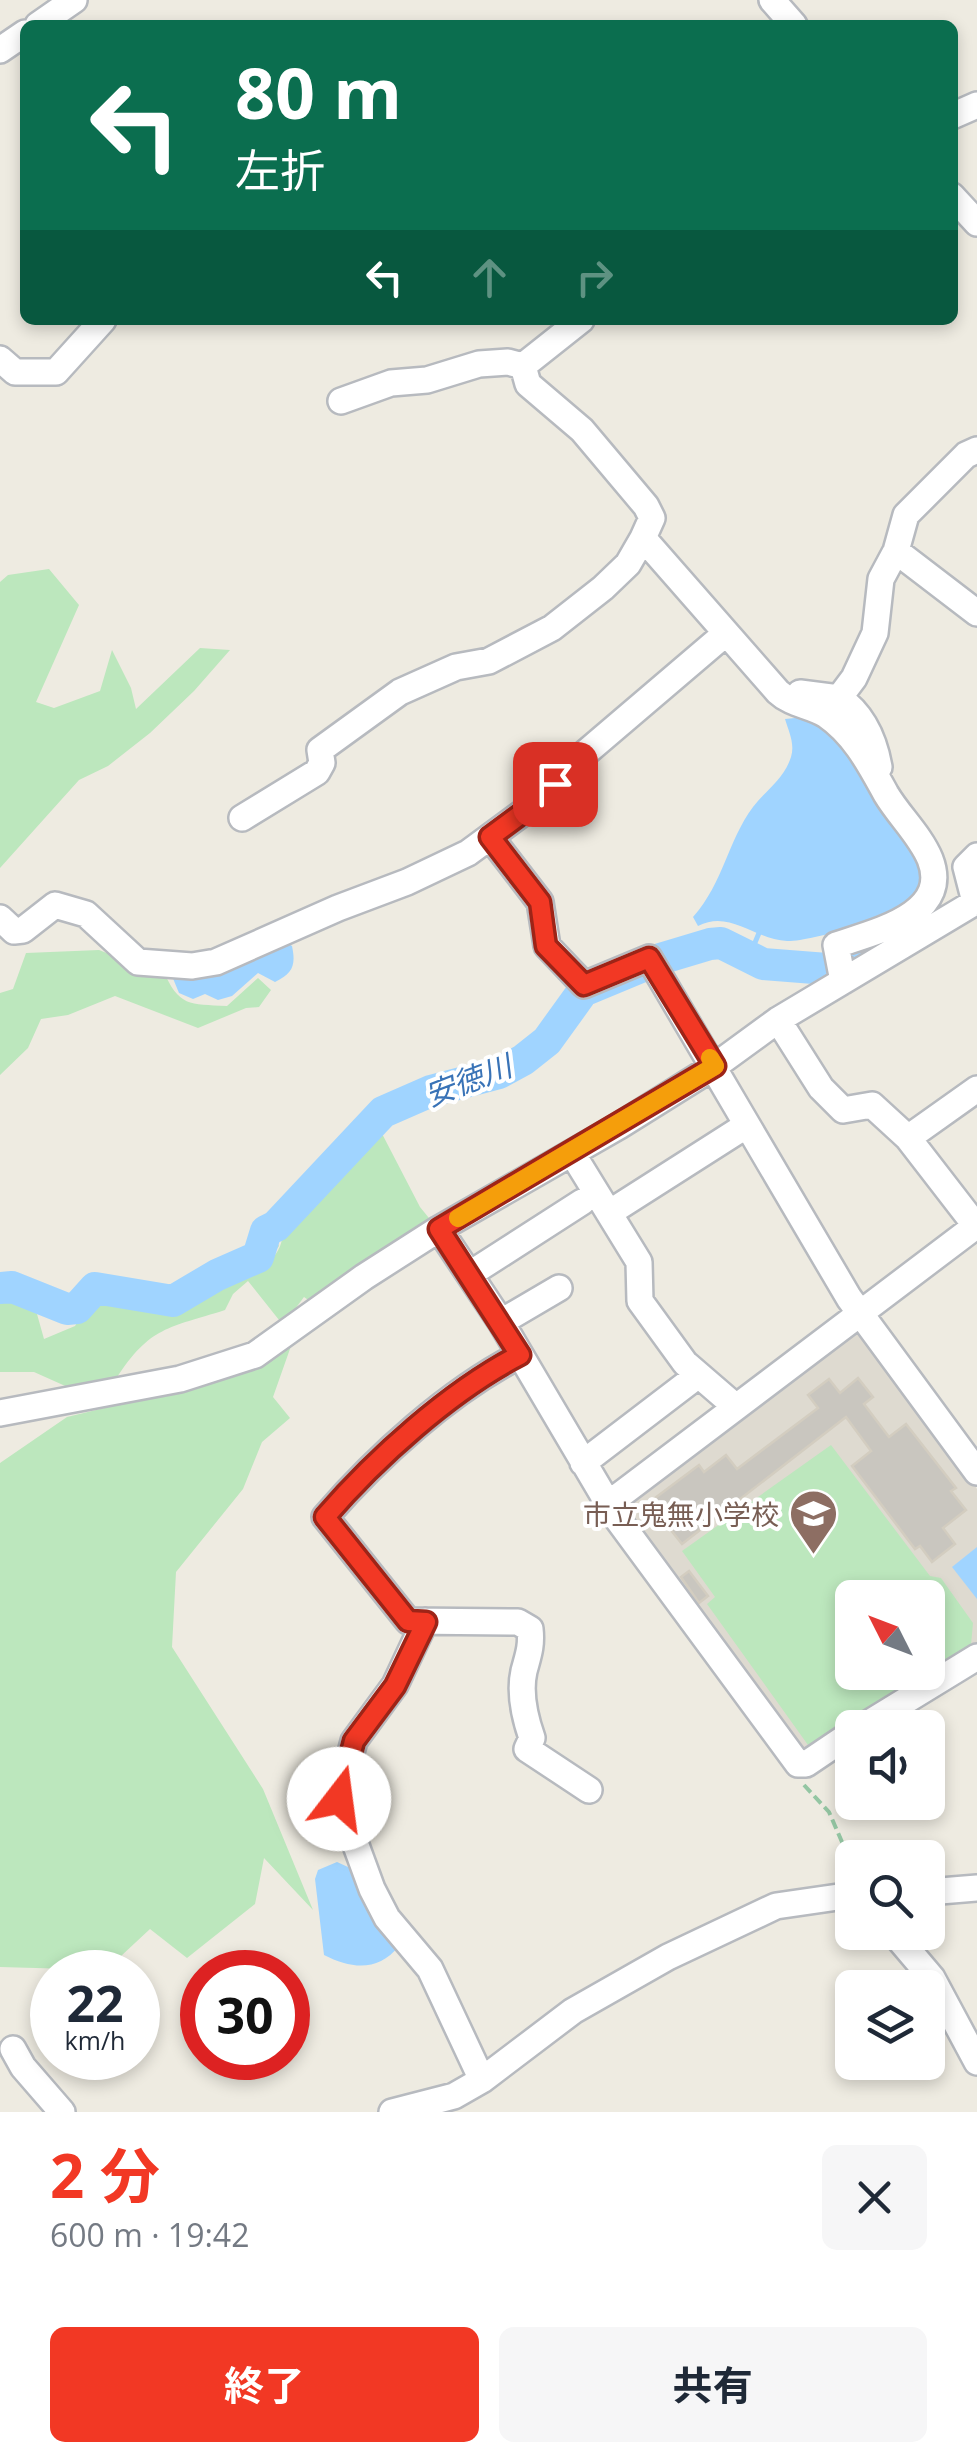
<!DOCTYPE html>
<html lang="ja">
<meta charset="utf-8">
<style>
:root{--surface:#fff;--page:#f6f6f7;--text:#1f2937;--muted:#747a83;--accent:#f23824}
body{margin:0;font-family:"Open Sans","Noto Sans JP",sans-serif;background:var(--page);color:var(--text);height:100vh;display:flex;flex-direction:column;font-size:38px;white-space:nowrap}
*{box-sizing:border-box;margin:0}
p{font-size:32px;color:var(--muted)}
.icon{flex:none;width:55px;height:55px;fill:none;stroke:currentColor;stroke-width:2;stroke-linecap:round;stroke-linejoin:round}
.map{position:relative;height:2112px;overflow:hidden}
.panel{display:flex;flex-direction:column;background:var(--surface);flex:1}
.panel>*{flex:none}
.hud{position:absolute;left:20px;top:20px;width:938px;height:305px;border-radius:15px;box-shadow:0 5px 15px #0003;background:#0b6e4f;color:#fff;overflow:hidden}
.needle{width:65px;rotate:312deg}
.controls{position:absolute;left:835px;top:1580px;display:grid;gap:20px}
.controls a{display:grid;place-items:center;width:110px;height:110px;border-radius:15px;background:var(--surface);box-shadow:0 5px 15px #0003;font-size:50px}
.speed{position:absolute;left:30px;top:1950px;display:flex;gap:20px;font-size:50px;font-weight:700;text-align:center}
.speed>*{display:grid;place-content:center;width:130px;height:130px;border-radius:50%;background:var(--surface);box-shadow:0 5px 15px #0003;line-height:1}
.speed small{font-size:25px;font-weight:400}
.speed .limit{border:15px solid #d22;background:#fff;color:#111}
.pin{position:absolute;display:grid;place-items:center;width:85px;height:85px;color:#fff;margin:-42px;border-radius:20px;box-shadow:0 5px 15px #0006}
.me{position:absolute;width:110px;margin:-55px;rotate:15deg;stroke-linejoin:round;filter:drop-shadow(0 0 8px #0008)}
.turn{display:flex;align-items:center;gap:35px;height:210px;padding:0 50px;font-size:45px}
.turn .icon{width:130px;height:130px;stroke-width:2.5}
.turn b{display:block;font-size:70px;line-height:85px}
.lanes{display:flex;align-items:center;height:95px;padding:0 50px;background:#0003;justify-content:center;gap:50px;direction:ltr}
.lanes .off{opacity:.35}
.round{display:grid;place-items:center;flex:none;width:105px;height:105px;border-radius:15px;background:var(--page)}
.headline{display:flex;align-items:center;justify-content:space-between;height:170px;padding:0 50px}
h1{font-size:60px;font-weight:700;line-height:75px;color:var(--accent)}
.primary-button{display:flex;gap:20px;margin-top:auto;padding:20px 50px}
.primary-button a{flex:1;height:115px;border-radius:15px;background:var(--accent);color:#fff;font-size:40px;font-weight:700;line-height:115px;text-align:center}
.primary-button a+a{background:var(--page);color:var(--text)}
.map>svg:first-child{display:block}
.education{fill:#dedad0;fill-rule:evenodd}
.green{fill:#bce7bd}
.water{fill:#a0d4ff}
.lines{fill:none;stroke-linecap:round;stroke-linejoin:round}
.stream{stroke:#a0d4ff;stroke-width:5}
.river{stroke:#a0d4ff;stroke-width:32}
.building{fill:#c9c6bf;stroke:#d3cdc0;stroke-width:2.5}
.minor-casing{stroke:#b7babf;stroke-width:30}
.path{stroke:#94c6a3;stroke-width:4;stroke-dasharray:10 5;stroke-linecap:butt}
.minor{stroke:#fff;stroke-width:25}
.route-casing{stroke:#9d2417;stroke-width:25}
.route{stroke:#f23824;stroke-width:18}
.slow{stroke:#f59e0b;stroke-width:18}
.labels{text-anchor:middle;dominant-baseline:central;stroke-width:8;stroke-linejoin:round;paint-order:stroke}
.education-label{font-size:28px;fill:#785e54;stroke:#fff;text-anchor:end}
.water-label{font-size:30px;font-style:italic;fill:#3973b7;stroke:#fff}
</style>
<div class="map">
<svg width="977" height="2112" viewBox="0 0 977 2112">
<rect width="100%" height="100%" fill="#eeebe1"/>
<path class="education" d="M855,1331L867,1332L977,1489V1646L808,1757L620,1515L624,1502ZM852,1598H928V1672H852Z"/>
<path class="green" d="M49,569L79,605L36,702L54,708L100,691L112,650L131,688L136,709L200,648L230,650L194,691L150,733L108,766L79,780L0,868V582L8,575Z
M99,950L140,966L163,970C179,1007 189,1004 227,1006L258,978L271,990L259,1007L246,1008L198,1028L115,996L68,1015L41,1019L28,1048L0,1075V993L13,989L26,953Z
M377,1124L420,1207L433,1223L314,1304L304,1297L283,1325L248,1281L233,1294L225,1310C169,1328 150,1326 116,1379L72,1389L34,1372H0V1288L37,1314L44,1339L75,1326L102,1283C120,1284 141,1289 158,1287C196,1283 237,1247 274,1234L279,1246L261,1270C273,1258 287,1246 280,1227Z
M291,1346L273,1397L290,1418L262,1442L243,1489L176,1572L172,1647L263,1789L313,1910L264,1858L255,1904L187,1958L150,1929L106,1970L0,1967V1463L67,1417L221,1380Z
M831,1445L930,1576L941,1578L973,1623L971,1645L928,1671V1598H852V1672L926,1673L808,1745L707,1604L715,1597L682,1551Z"/>
<path class="water" d="M805,717C854,741 893,817 924,863C925,876 922,888 913,899C898,916 810,942 787,941C755,940 730,909 698,926L693,917C724,882 727,842 753,807C766,790 784,779 791,757C795,744 789,732 785,719Z
M284,941L292,946C296,965 293,973 275,982L258,973L232,996L218,1000L205,994L193,999L179,993L172,976L270,954L284,947Z
M977,1547V1599L952,1567Z
M337,1862L348,1867L399,1946C378,1972 352,1969 324,1955L315,1879L318,1870Z"/>
<g class="lines">
<path class="stream" d="M749,957L759,933"/>
<path class="river" d="M0,1288L12,1287L67,1309L77,1308L95,1288L173,1301L217,1275L258,1257L266,1231L276,1226L383,1112L431,1091L499,1073L523,1060L547,1041L583,991L660,959L710,944L721,943L763,964L827,969L868,957"/>
</g>
<path class="building" d="M858,1378L873,1397L864,1404L889,1437L906,1424L956,1488L951,1491L966,1510L943,1528L955,1544L932,1562L920,1546L915,1549L852,1466L871,1451L846,1417L682,1544L666,1524L659,1529L643,1507L699,1465L704,1472L726,1455L737,1469L818,1408L808,1395L829,1379L840,1393Z
M689,1571L708,1596L699,1603L681,1577Z"/>
<g class="lines">
<defs>
<path id="minor" d="M772,0L794,25
M38,25L74,0
M0,50L25,33
M952,116L977,105
M952,196L977,223
M0,359L15,372H56L103,320
M523,366L528,384L582,430L646,506L652,518L643,538L778,692C792,705 810,705 826,715C855,735 870,765 886,794C899,816 920,835 930,859C952,915 874,932 836,945L843,981
M523,366L581,320
M341,401L391,383L427,380L479,364L508,362L523,366
M896,551L977,613
M800,693L839,698L854,678L875,633L881,579L896,551L906,515L966,455L977,450
M839,698C863,714 874,739 879,767
M242,818L317,772L322,763L320,750L400,692L456,667L489,661L552,628L603,588L628,564L643,538
M490,837L540,902L547,946L584,985L649,958L849,1298L977,1472
M975,902L966,867L977,856
M0,918L14,931L23,930L55,905L86,914L138,962L192,966L216,962L338,908L407,882L468,853L540,800L569,767L725,634
M778,1020L821,1088L843,1110L872,1105L908,1138L976,1226
M908,1138L977,1089
M572,1153L639,1262L640,1301L685,1363L736,1407
M609,1213L747,1125
M439,1229L501,1322L616,1517L798,1764H806L852,1733
M470,1274L582,1202
M501,1322L559,1288
M520,1355C448,1392 378,1456 325,1517L408,1621L518,1622L530,1629C532,1646 528,1656 524,1671C519,1693 525,1718 532,1738L527,1749L589,1790
M0,1413L180,1379L255,1355L364,1277L439,1229L619,1126L715,1066L778,1020L977,901
M583,1463L693,1379
M605,1501L620,1495L977,1225
M425,1621L395,1685L354,1741L339,1799L372,1889L387,1918L430,1969L482,2080
M861,1728L977,1657
M928,1892L977,1888
M893,1932L932,1978L977,2062
M13,2049L23,2067L62,2112
M392,2112L454,2096L482,2080L573,2011L668,1957L776,1906L852,1895"/>
</defs>
<use href="#minor" class="minor-casing"/>
<path class="path" d="M804,1785L829,1812L852,1865"/>
<use href="#minor" class="minor"/>
</g>
<g class="lines">
<defs>
<path id="route" d="M339,1799L354,1741L395,1686L426,1622L408,1621L325,1517C376,1458 450,1391 520,1355L439,1229L715,1066L649,958L584,985L546,946L540,902L490,837L540,800L555,784"/>
</defs>
<use href="#route" class="route-casing"/>
<use href="#route" class="route"/>
<path class="slow" d="M458,1218L715,1066L710,1058"/>
</g>
<defs>
<symbol id="school-pin" viewBox="-11 -11 22 30"><path d="M0 17L-7.5 6A9.5 9.5 0 1 1 7.5 6Z" fill="#8d6e63" stroke="#fff"/><path d="M0-5L7-2L0 1L-7-2ZM-4 1L0 2.5L4 1V4Q0 6-4 4Z" fill="#fff"/></symbol>
</defs>
<g fill-rule="evenodd">
<use href="#school-pin" x="786" y="1486" width="55" height="75"/>
</g>
<g class="labels">
<g class="education-label">
<text x="779" y="1514">市立鬼無小学校</text>
</g>
<g class="water-label">
<text transform="translate(468 1080) rotate(-21)">安徳川</text>
</g>
</g>
</svg>
<div class="controls">
<a><svg class="needle" viewBox="-14 -14 28 28"><path d="M0-13l5 13h-10z" fill="#e53935"/><path d="M0 13l5-13h-10z" fill="#747a83"/></svg></a>
<a><svg class="icon" aria-label="sound" viewBox="0 0 24 24"><path d="M4 9h4l5-4v14l-5-4H4zM17 9q2 3 0 6"/></svg></a>
<a><svg class="icon" aria-label="search" viewBox="0 0 24 24"><circle cx="10" cy="10" r="6"/><path d="M15 15l6 6"/></svg></a>
<a><svg class="icon" aria-label="layers" viewBox="0 0 24 24"><path d="M12 4l9 5-9 5-9-5zM3 14l9 5 9-5"/></svg></a>
</div>
<div class="speed"><div>22<small>km/h</small></div><div class="limit">30</div></div>
<div class="pin" style="left:555px;top:784px;background:#d93025"><svg class="icon" aria-label="arrive" viewBox="0 0 24 24"><path d="M6 21V4h12l-3 4 3 4H6"/></svg></div>
<svg class="me" style="left:339px;top:1799px" viewBox="-20 -20 40 40"><circle r="19" fill="#fff"/><path d="M0-13L10 11 0 6-10 11z" fill="#f23824"/></svg>
<div class="hud">
<div class="turn"><svg class="icon" aria-label="left" viewBox="0 0 24 24"><path d="M17 20v-9H6M10 6l-5 5 5 5"/></svg><div><b>80 m</b>左折</div></div>
<div class="lanes"><svg class="icon" aria-label="left" viewBox="0 0 24 24"><path d="M17 20v-9H6M10 6l-5 5 5 5"/></svg><svg class="icon off" aria-label="ahead" viewBox="0 0 24 24"><path d="M12 20V5M6 11l6-6 6 6"/></svg><svg class="icon off" aria-label="right" viewBox="0 0 24 24"><path d="M7 20v-9h11M14 6l5 5-5 5"/></svg></div>
</div>
</div>
<section class="panel">
<div class="headline"><div><h1>2 分</h1><p>600 m · 19:42</p></div><a class="round"><svg class="icon" aria-label="close" viewBox="0 0 24 24"><path d="M6 6l12 12M18 6L6 18"/></svg></a></div>
<div class="primary-button"><a>終了</a><a>共有</a></div>
</section>
